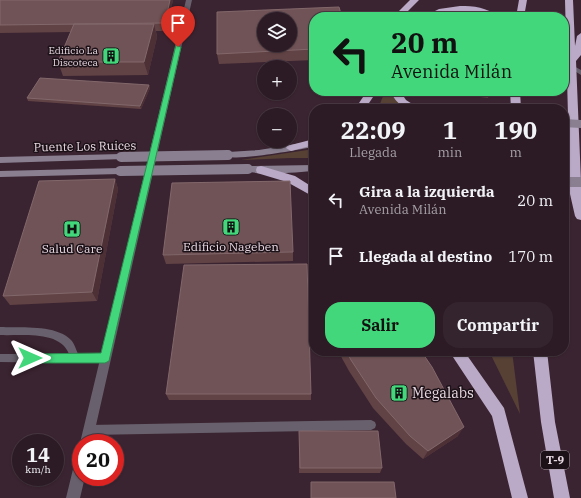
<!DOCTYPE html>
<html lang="es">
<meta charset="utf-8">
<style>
:root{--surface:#2c1b25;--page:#34242d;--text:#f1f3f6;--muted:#a6a1a7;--line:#483942;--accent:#43d77b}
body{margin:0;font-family:"IBM Plex Serif",serif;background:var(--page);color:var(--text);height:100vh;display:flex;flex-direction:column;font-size:15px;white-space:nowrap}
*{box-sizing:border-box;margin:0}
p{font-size:13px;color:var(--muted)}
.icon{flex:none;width:22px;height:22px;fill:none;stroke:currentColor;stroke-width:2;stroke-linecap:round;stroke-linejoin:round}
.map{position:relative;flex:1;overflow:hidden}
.side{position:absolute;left:309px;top:104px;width:260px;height:252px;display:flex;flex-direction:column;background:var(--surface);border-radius:16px;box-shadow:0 1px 3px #0004,0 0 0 1px var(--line)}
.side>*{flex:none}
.banner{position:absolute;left:309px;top:12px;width:260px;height:84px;border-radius:16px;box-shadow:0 1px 3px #0004,0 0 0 1px var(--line);background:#43d77b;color:#111;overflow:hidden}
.fabs{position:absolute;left:257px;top:12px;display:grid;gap:8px}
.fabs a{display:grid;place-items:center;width:40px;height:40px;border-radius:50%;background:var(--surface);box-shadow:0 1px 3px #0004,0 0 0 1px var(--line);font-size:20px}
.speed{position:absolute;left:12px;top:434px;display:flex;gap:8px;font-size:20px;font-weight:700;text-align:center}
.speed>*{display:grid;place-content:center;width:52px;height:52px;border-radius:50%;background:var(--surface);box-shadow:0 1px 3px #0004,0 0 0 1px var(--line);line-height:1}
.speed small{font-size:10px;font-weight:400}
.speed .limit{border:6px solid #d22;background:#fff;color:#111}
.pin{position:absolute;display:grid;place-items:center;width:34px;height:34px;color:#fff;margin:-41px -17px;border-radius:50% 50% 50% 0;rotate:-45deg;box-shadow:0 0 4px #0007}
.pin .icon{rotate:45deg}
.me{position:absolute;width:44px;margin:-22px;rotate:90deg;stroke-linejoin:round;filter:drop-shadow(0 0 3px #0008)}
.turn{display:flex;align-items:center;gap:14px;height:84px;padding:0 16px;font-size:18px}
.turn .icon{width:52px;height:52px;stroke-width:2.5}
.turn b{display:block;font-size:28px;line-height:34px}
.eta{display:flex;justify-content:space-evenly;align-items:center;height:68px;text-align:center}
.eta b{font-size:24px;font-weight:700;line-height:28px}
.primary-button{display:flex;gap:8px;margin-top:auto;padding:8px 16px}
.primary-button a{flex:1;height:46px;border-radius:16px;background:var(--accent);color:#111;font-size:16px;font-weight:700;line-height:46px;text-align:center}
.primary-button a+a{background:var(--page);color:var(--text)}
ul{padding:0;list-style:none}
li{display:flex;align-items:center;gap:12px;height:56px;padding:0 16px}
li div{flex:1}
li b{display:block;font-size:15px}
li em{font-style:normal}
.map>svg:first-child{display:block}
.green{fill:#574135}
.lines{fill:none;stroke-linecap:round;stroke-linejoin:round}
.service{fill:#68616d;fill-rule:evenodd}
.minor{fill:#68616d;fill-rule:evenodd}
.secondary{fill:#897f91;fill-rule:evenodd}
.motorway{fill:#baaac7;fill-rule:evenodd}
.secondary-bridge-far1{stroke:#897f91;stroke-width:8}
.secondary-bridge{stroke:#897f91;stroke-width:10}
.wall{fill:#614345}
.shaded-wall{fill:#4c3036}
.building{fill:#705356;stroke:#82686b;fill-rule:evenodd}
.route{fill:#43d77b;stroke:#2c8c50}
.labels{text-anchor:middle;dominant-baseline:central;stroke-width:3;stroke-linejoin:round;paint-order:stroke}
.far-poi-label{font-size:10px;fill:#e8d8e1;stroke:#1b1117;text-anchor:end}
.shield{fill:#1b1117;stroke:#aa9ca4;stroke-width:1}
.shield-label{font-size:11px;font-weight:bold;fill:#e8d8e1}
.street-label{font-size:12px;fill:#e8d8e1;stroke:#1b1117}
.poi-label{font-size:12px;fill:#e8d8e1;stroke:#1b1117}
.near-poi-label{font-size:14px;fill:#e8d8e1;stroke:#1b1117;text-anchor:start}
</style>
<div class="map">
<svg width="581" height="498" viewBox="0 0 581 498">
<rect width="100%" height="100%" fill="#3b2431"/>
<path class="green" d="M385,91H393L398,101L410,109H378Z
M314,149V158H291L241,160Z
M485,351H512L520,414L492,357Z"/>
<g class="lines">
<path class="service" d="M572,65L581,70V75L570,68L569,67Z
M0,327C19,328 56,324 71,340C74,343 76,349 78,354H105L108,355L110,358L108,361L105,362L75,363L0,362V354H69C60,330 21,336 0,335Z
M371,420L375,422L376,425L375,428L371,430L89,435L85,434L84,430L85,426L89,425Z"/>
<path class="minor" d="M186,0H192L92,443H81V446L80,443Z
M81,458V477H85L80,498H66L74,465L76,460Z"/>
<path class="secondary" d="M314,141V147C300,149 231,163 224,155L228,152L259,150Z
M121,154L125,157L124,159L0,163V157Z
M314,165V171C301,172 250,177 244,169L248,166Z
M120,168L124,171L120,174L0,177V171Z"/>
<path class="motorway" d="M410,0H419L402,17H393Z
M519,0H527L524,17H516Z
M565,0H573L575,46L577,36L581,33V55L576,61L581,182V220L577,219L575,216L570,194Z
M460,6C473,6 488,7 497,17C484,17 474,10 460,11C447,11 436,17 423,17L439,9Z
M367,91H377L365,109H355Z
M390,91H400L406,100L420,109C404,109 398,106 390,91Z
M510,91H520L521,109H511Z
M314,139V145L291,151L286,148L287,146Z
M261,166L295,176L314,188V197L287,182L257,173L256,170L257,167Z
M449,351H464L504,408L528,498H512L492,416Z
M533,351H547L555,422L570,498H554L541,422Z"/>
<path class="secondary-bridge-far1" d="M564,123L581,124"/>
<path class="secondary-bridge" d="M121,157L228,155
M120,171L248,169
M564,182H581"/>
</g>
<path class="wall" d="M0,0H173L166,31H156L157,37L148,75L63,76L58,62L71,32L0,33Z
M314,17V60L219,64L217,54Z
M149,85L150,88L141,109L28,101L27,98Z
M442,91H490V92L488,98L442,92Z
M115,179L118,189L97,301L10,305L3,296Z
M293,252V261L166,264L163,255Z
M338,351H421L458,436L423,459L406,444L373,408L349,371Z
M166,394H311V400H169Z
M299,437L382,468L380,473H299Z"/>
<path class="shaded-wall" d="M170,0H173L166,31L165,23Z
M154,24L157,37L148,75L144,62Z
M149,85L150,88L141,109L140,106Z
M115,179L118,189L97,301L92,292Z
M464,427L458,436L423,459L428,451Z"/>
<path class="building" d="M0,0H170L165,23L0,25Z
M339,7L342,17H314V49L217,54V12ZM264,19H290V45H264Z
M74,24H154L144,62H58Z
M40,78L149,85L140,106L27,98Z
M115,179L92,292L3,296L39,181Z
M290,181L293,252L163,255L172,183Z
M307,264L311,394H166L184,265Z
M346,351H421L432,367L464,427L428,451L410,436L376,398L351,360Z
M299,431H378L382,468H300Z
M311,482H394L396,498H311Z"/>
<path class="route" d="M176,45L181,47L109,361L105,363H30L26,362L25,358L26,355L30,354L101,353Z"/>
<defs>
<symbol id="building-square" viewBox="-11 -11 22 22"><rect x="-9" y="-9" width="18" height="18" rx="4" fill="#43d77b" stroke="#1b1117"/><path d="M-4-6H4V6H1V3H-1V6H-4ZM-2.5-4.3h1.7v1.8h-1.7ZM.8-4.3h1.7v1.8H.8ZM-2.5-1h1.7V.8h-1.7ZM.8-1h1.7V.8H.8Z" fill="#111"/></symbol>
<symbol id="hospital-square" viewBox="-11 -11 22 22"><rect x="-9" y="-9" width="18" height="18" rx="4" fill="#43d77b" stroke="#1b1117"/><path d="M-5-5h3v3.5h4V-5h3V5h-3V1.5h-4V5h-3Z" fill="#111"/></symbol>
</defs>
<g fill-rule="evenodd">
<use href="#building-square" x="101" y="46" width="20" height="20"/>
<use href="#building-square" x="221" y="217" width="20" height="20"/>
<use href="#hospital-square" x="62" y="219" width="20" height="20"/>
<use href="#building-square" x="389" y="383" width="20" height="20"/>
</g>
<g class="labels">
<g class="far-poi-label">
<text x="98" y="50">Edificio La<tspan x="98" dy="12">Discoteca</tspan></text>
</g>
<rect class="shield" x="541" y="451" width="28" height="18" rx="3"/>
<g class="shield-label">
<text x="555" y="460">T-9</text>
</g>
<g class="street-label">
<text transform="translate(85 146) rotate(-1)">Puente Los Ruices</text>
</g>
<g class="poi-label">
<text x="231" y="246">Edificio Nageben</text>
<text x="72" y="248">Salud Care</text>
</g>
<g class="near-poi-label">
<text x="412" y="393">Megalabs</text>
</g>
</g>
</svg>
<div class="fabs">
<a><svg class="icon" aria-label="layers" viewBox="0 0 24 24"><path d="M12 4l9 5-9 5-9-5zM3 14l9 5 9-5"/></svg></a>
<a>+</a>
<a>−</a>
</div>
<div class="speed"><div>14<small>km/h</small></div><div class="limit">20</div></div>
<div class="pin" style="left:178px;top:47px;background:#d93025"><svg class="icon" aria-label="arrive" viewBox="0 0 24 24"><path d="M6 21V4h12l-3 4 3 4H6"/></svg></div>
<svg class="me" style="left:30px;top:358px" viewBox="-20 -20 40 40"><path d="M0-17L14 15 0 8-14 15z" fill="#43d77b" stroke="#fff" stroke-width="4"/></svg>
<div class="banner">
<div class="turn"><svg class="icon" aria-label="left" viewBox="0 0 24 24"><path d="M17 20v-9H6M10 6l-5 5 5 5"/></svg><div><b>20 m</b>Avenida Milán</div></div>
</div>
<section class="side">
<div class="eta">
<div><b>22:09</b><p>Llegada</p></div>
<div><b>1</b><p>min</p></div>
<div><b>190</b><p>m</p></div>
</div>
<ul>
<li><svg class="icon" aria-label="left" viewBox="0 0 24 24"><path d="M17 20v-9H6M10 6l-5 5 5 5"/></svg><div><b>Gira a la izquierda</b><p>Avenida Milán</p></div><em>20 m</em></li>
<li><svg class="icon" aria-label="arrive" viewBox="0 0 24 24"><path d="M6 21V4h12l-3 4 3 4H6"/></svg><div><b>Llegada al destino</b></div><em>170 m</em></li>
</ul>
<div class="primary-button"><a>Salir</a><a>Compartir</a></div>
</section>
</div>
